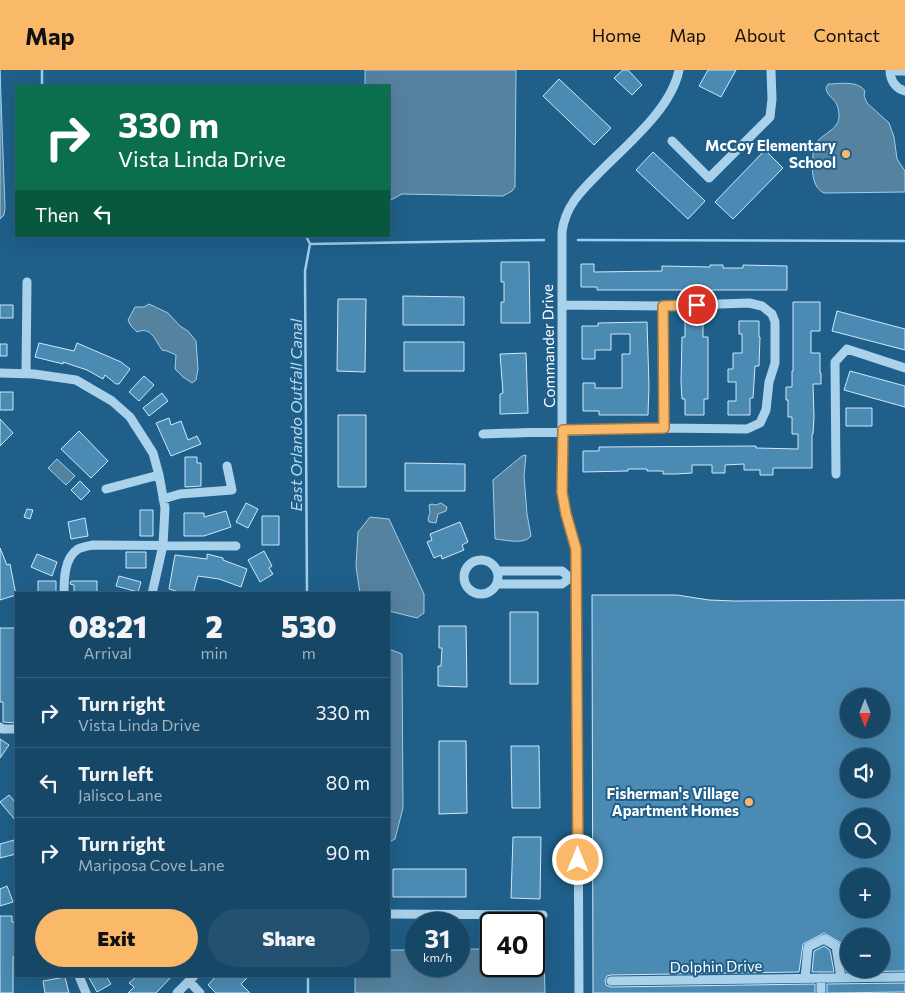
<!DOCTYPE html>
<meta charset="utf-8">
<style>
:root{--surface:#174767;--page:#245170;--text:#f1f3f6;--muted:#9eb2c0;--line:#365f7b;--accent:#fab869}
body{margin:0;font-family:Commissioner,sans-serif;background:var(--page);color:var(--text);height:100vh;display:flex;flex-direction:column;font-size:19px;white-space:nowrap}
*{box-sizing:border-box;margin:0}
p{font-size:16px;color:var(--muted)}
.icon{flex:none;width:28px;height:28px;fill:none;stroke:currentColor;stroke-width:2;stroke-linecap:round;stroke-linejoin:round}
.map{position:relative;flex:1;overflow:hidden}
.side{position:absolute;left:15px;top:522px;width:375px;height:385px;display:flex;flex-direction:column;background:var(--surface);border-radius:0px;box-shadow:0 5px 20px #0002,0 0 0 1px var(--line)}
.side>*{flex:none}
.top-card{position:absolute;left:15px;top:15px;width:375px;height:152px;border-radius:0px;box-shadow:0 5px 20px #0002,0 0 0 1px var(--line);background:#0b6e4f;color:#fff;overflow:hidden}
.needle{width:32px;rotate:180deg}
.fabs{position:absolute;left:840px;top:618px;display:grid;gap:10px}
.fabs a{display:grid;place-items:center;width:50px;height:50px;border-radius:50%;background:var(--surface);box-shadow:0 5px 20px #0002,0 0 0 1px var(--line);font-size:25px}
.speed{position:absolute;left:405px;top:842px;display:flex;gap:10px;font-size:25px;font-weight:700;text-align:center}
.speed>*{display:grid;place-content:center;width:65px;height:65px;border-radius:50%;background:var(--surface);box-shadow:0 5px 20px #0002,0 0 0 1px var(--line);line-height:1}
.speed small{font-size:12px;font-weight:400}
.speed .limit{border:2px solid #111;border-radius:8px;background:#fff;color:#111}
.pin{position:absolute;display:grid;place-items:center;width:42px;height:42px;color:#fff;margin:-21px;border:2px solid #fff;border-radius:50%;box-shadow:0 1px 5px #0007}
.me{position:absolute;width:55px;margin:-28px;rotate:0deg;stroke-linejoin:round;filter:drop-shadow(0 0 4px #0008)}
.turn{display:flex;align-items:center;gap:18px;height:105px;padding:0 20px;font-size:22px}
.turn .icon{width:65px;height:65px;stroke-width:2.5}
.turn b{display:block;font-size:35px;line-height:42px}
.then{display:flex;align-items:center;height:48px;padding:0 20px;background:#0003;gap:10px;font-size:19px}
.eta{display:flex;justify-content:space-evenly;align-items:center;height:85px;text-align:center}
.eta b{font-size:30px;font-weight:800;line-height:35px}
.action{display:flex;gap:10px;margin-top:auto;padding:10px 20px}
.action a{flex:1;height:58px;border-radius:30px;background:var(--accent);color:#111;font-size:20px;font-weight:800;line-height:58px;text-align:center}
.action a+a{background:var(--page);color:var(--text)}
ul{padding:0;list-style:none}
li{display:flex;align-items:center;gap:15px;height:70px;padding:0 20px;border-top:1px solid var(--line)}
li div{flex:1}
li b{display:block;font-size:19px}
li em{font-style:normal}
header{display:flex;align-items:center;gap:30px;box-sizing:border-box;height:70px;padding:0 25px;background:var(--accent);color:#111}
header strong{font-size:24px}
nav{display:flex;gap:28px;margin-inline-start:auto;font-size:18px}
.map>svg:first-child{display:block}
.water{fill:#55829f;stroke:#9dcfed}
.lines{fill:none;stroke-linecap:round;stroke-linejoin:round}
.stream{stroke:#9dcfed;stroke-width:2.5}
.building{fill:#4b8bb3;stroke:#cfe8f8;fill-rule:evenodd}
.minor{stroke:#aad2eb;stroke-width:9}
.route-casing{stroke:#a27844;stroke-width:12}
.route{stroke:#fab869;stroke-width:9}
.poi-dot{fill:#fab869;stroke:#1f5f89;stroke-width:2}
.labels{text-anchor:middle;dominant-baseline:central;stroke-width:4;stroke-linejoin:round;paint-order:stroke}
.poi-label{font-size:15px;font-weight:bold;fill:#fff;stroke:#1f5f89;text-anchor:end}
.street-label{font-size:15px;fill:#fff;stroke:#1f5f89}
.water-label{font-size:16px;font-style:italic;fill:#b5dbf2;stroke:#1f5f89}
</style>
<header>
<strong>Map</strong>
<nav><a>Home</a><a>Map</a><a>About</a><a>Contact</a></nav>
</header>
<div class="map">
<svg width="905" height="923" viewBox="0 0 905 923">
<rect width="100%" height="100%" fill="#1f5f89"/>
<path class="water" d="M0,0L5,138L4,145L0,149Z
M365,0H516L515,117L512,121L503,126L402,124L389,131V16H365Z
M828,14C840,14 857,10 865,21L864,26L867,33L889,53L894,67L897,89L905,101V122L824,123C809,116 812,91 814,76C823,60 846,61 837,35C834,28 827,26 826,18Z
M149,234L168,243L180,256L188,261L196,271L198,299L196,310L192,313L183,307L175,299L176,285L167,281L162,280C155,270 151,256 137,262L131,256L128,250L135,237H144Z
M526,385L524,406L527,444L531,466C524,475 506,470 495,469L493,410L522,386Z
M57,389L75,406L66,415L48,398Z
M441,433L447,437L446,441L438,444L436,453L429,452L428,448L430,443L429,435L432,434L436,435Z
M370,447L389,449L424,524V543L417,548L389,541V524H360L356,496L358,462Z
M389,579L402,584L403,738L395,769L389,772Z
M534,878H537L544,888L545,923H355V906H389V880H416V896H459V879H491V896H534Z"/>
<g class="lines">
<path class="stream" d="M42,0V16
M306,166L310,174L305,201L307,524
M578,170L905,171
M310,174L544,170
M308,906V923"/>
</g>
<path class="building" d="M623,0H628L642,15L632,25L614,8Z
M708,0H736L721,27L699,16Z
M559,9L611,58L594,75L543,26Z
M765,80L783,98L733,149L715,132Z
M653,82L705,131L688,149L636,100Z
M501,192H529L530,253H501V232H504V212H501Z
M581,194H594V202L662,201V196L710,197V195H723V198H743V195L787,196V220H597V217H581Z
M403,226L464,227V255H403Z
M338,229H366L365,302L337,301Z
M793,232H820V261H811V283H820V303H821V314H813L814,347L813,364H812V398H773V405H760V400H744V394L725,395V403H712V395H692V403L676,404H663V401H647V399H628V401L583,402V381H599V377L756,376V378L798,379V364H792V347H788V330H786V317H792V301H793Z
M0,235H13V248H0Z
M837,241L905,259V280L832,261Z
M685,251H703V267H708V329H704V345H685V329H682L681,312L682,267H685Z
M739,251H759V267H760L759,296H755L753,328H750V345H728V331H736V312H728V299H733V283H742V264H739Z
M647,252L649,316L648,345H599V341H583V313H595V318H622V284H630V264H611V280H595V289H582V256H598V253Z
M404,272H464V301H404Z
M39,273L74,281L77,273L121,292L130,299L119,314H116L105,305L103,309L87,300L63,292V294L35,287Z
M0,274H7V286H0Z
M526,283L528,343L500,344V324L503,323L500,284Z
M850,301L905,316V337L844,320Z
M144,306L154,315L139,331L129,322Z
M0,322H13V340H0Z
M162,323L168,331L149,346L143,338Z
M846,338H872V356H846Z
M338,345H366V417H338Z
M169,348L171,355L181,351L188,370L197,366L201,374L171,386L156,353Z
M0,349L13,363L0,376Z
M79,361L108,391L91,408L61,379Z
M185,387H197V393H201V416L185,417Z
M405,393L465,394V421H405Z
M80,411L90,421L81,430L71,420Z
M246,433L258,439L248,458L236,452Z
M27,439L33,440L30,449L24,447Z
M140,440H153V466H140Z
M226,441L231,457L204,466H184V443H204V447Z
M262,446H279V475H262Z
M85,448L88,466L71,469L68,452Z
M460,452L468,472L462,475L464,480L442,489L441,485L434,488L427,472L432,470L430,464Z
M0,478L7,495L10,494L16,525L0,530Z
M264,481L272,496L269,498L273,504L260,512L248,490Z
M126,482H146V498H126Z
M37,484L57,492L52,506L31,497Z
M207,484L223,488V490L247,499L241,517L219,509L198,506L193,524H186L169,519L175,485L207,489Z
M119,506L141,512L138,522L116,516Z
M38,511H56V524H38Z
M71,511H97V524H74V515L70,514Z
M592,525H677L709,530L735,531L905,530V901L846,902L841,873L824,863L803,874L799,902L611,905L607,906L605,911L606,915L611,917L815,914V923H593ZM849,626H881V659H849ZM849,686H881V719H849ZM849,746H881V779H849ZM849,806H881V839H849ZM849,866H881V899H849Z
M510,542H538V614H510Z
M439,556H466L467,617L438,616V596H441L442,578H439Z
M0,558H16V653L3,652V632H0Z
M0,669L9,675L0,688Z
M439,671H466L467,743L439,744Z
M511,676H539L540,738H512Z
M9,725L16,733V751L0,732Z
M513,767H541L540,829L511,828Z
M14,770L16,784L0,788V774Z
M393,799H466V827H393Z
M7,816L13,832L0,836V819Z
M0,846H12V852H16V887H13V923H0Z
M824,876L830,880L834,902H812L814,881Z
M88,906H106L111,914L97,922Z
M137,906H172L156,923H128L134,917L129,913Z
M216,906H249L241,914L250,923H216L208,915Z
M65,907L69,923H45L43,911Z
M905,913V922L827,923V914Z"/>
<g class="lines">
<path class="minor" d="M890,0C890,10 895,18 905,21
M890,1H905
M672,71L709,108L770,47L772,29L771,0
M663,236L664,358
M0,303L34,304L76,310L112,331L130,347L153,383L159,405L165,438L163,475L152,524
M26,303L27,212
M483,364L664,358L747,359L760,353L766,340L769,312L775,293V252L772,244L762,236L749,233L663,236L562,235
M836,404L835,292L847,279L905,298
M106,419L159,405
M163,429L180,424L232,420L227,396
M464 507a17 17 0 1 1 34 0a17 17 0 1 1-34 0Z
M497,501H562L570,508
M497,514H562L570,508H577
M64,524C64,510 64,488 78,479C82,477 88,476 93,475L236,476
M0,657L2,659H16
M389,844L543,845
M79,906L86,923
M805,908L808,877L824,869L836,876L841,908
M189,911L200,923
M611,911L905,907
M177,923L194,906
M579,923L577,499L576,479L566,444L562,422V162C565,137 580,122 597,105C625,76 671,40 679,0
M821,923V908"/>
</g>
<g class="lines">
<defs>
<path id="route" d="M578,790L576,479L566,444L562,422L563,360L664,358L663,236L697,235"/>
</defs>
<use href="#route" class="route-casing"/>
<use href="#route" class="route"/>
</g>
<g class="poi-dot">
<circle cx="846" cy="84" r="5"/>
<circle cx="749" cy="732" r="5"/>
</g>
<g class="labels">
<g class="poi-label">
<text x="836" y="75">McCoy Elementary<tspan x="836" dy="17">School</tspan></text>
<text x="739" y="723">Fisherman's Village<tspan x="739" dy="17">Apartment Homes</tspan></text>
</g>
<g class="street-label">
<text transform="translate(548 276) rotate(-91)">Commander Drive</text>
<text transform="translate(716 896) rotate(-1)">Dolphin Drive</text>
</g>
<g class="water-label">
<text transform="translate(295 345) rotate(-90)">East Orlando Outfall Canal</text>
</g>
</g>
</svg>
<div class="fabs">
<a><svg class="needle" viewBox="-14 -14 28 28"><path d="M0-13l5 13h-10z" fill="#e53935"/><path d="M0 13l5-13h-10z" fill="#9eb2c0"/></svg></a>
<a><svg class="icon" aria-label="sound" viewBox="0 0 24 24"><path d="M4 9h4l5-4v14l-5-4H4zM17 9q2 3 0 6"/></svg></a>
<a><svg class="icon" aria-label="search" viewBox="0 0 24 24"><circle cx="10" cy="10" r="6"/><path d="M15 15l6 6"/></svg></a>
<a>+</a>
<a>−</a>
</div>
<div class="speed"><div>31<small>km/h</small></div><div class="limit">40</div></div>
<div class="pin" style="left:697px;top:235px;background:#d93025"><svg class="icon" aria-label="arrive" viewBox="0 0 24 24"><path d="M6 21V4h12l-3 4 3 4H6"/></svg></div>
<svg class="me" style="left:578px;top:790px" viewBox="-20 -20 40 40"><circle r="17" fill="#fab869" stroke="#fff" stroke-width="3"/><path d="M0-11L8 9 0 5-8 9z" fill="#fff"/></svg>
<div class="top-card">
<div class="turn"><svg class="icon" aria-label="right" viewBox="0 0 24 24"><path d="M7 20v-9h11M14 6l5 5-5 5"/></svg><div><b>330 m</b>Vista Linda Drive</div></div>
<div class="then">Then<svg class="icon" aria-label="left" viewBox="0 0 24 24"><path d="M17 20v-9H6M10 6l-5 5 5 5"/></svg></div>
</div>
<section class="side">
<div class="eta">
<div><b>08:21</b><p>Arrival</p></div>
<div><b>2</b><p>min</p></div>
<div><b>530</b><p>m</p></div>
</div>
<ul>
<li><svg class="icon" aria-label="right" viewBox="0 0 24 24"><path d="M7 20v-9h11M14 6l5 5-5 5"/></svg><div><b>Turn right</b><p>Vista Linda Drive</p></div><em>330 m</em></li>
<li><svg class="icon" aria-label="left" viewBox="0 0 24 24"><path d="M17 20v-9H6M10 6l-5 5 5 5"/></svg><div><b>Turn left</b><p>Jalisco Lane</p></div><em>80 m</em></li>
<li><svg class="icon" aria-label="right" viewBox="0 0 24 24"><path d="M7 20v-9h11M14 6l5 5-5 5"/></svg><div><b>Turn right</b><p>Mariposa Cove Lane</p></div><em>90 m</em></li>
</ul>
<div class="action"><a>Exit</a><a>Share</a></div>
</section>
</div>
